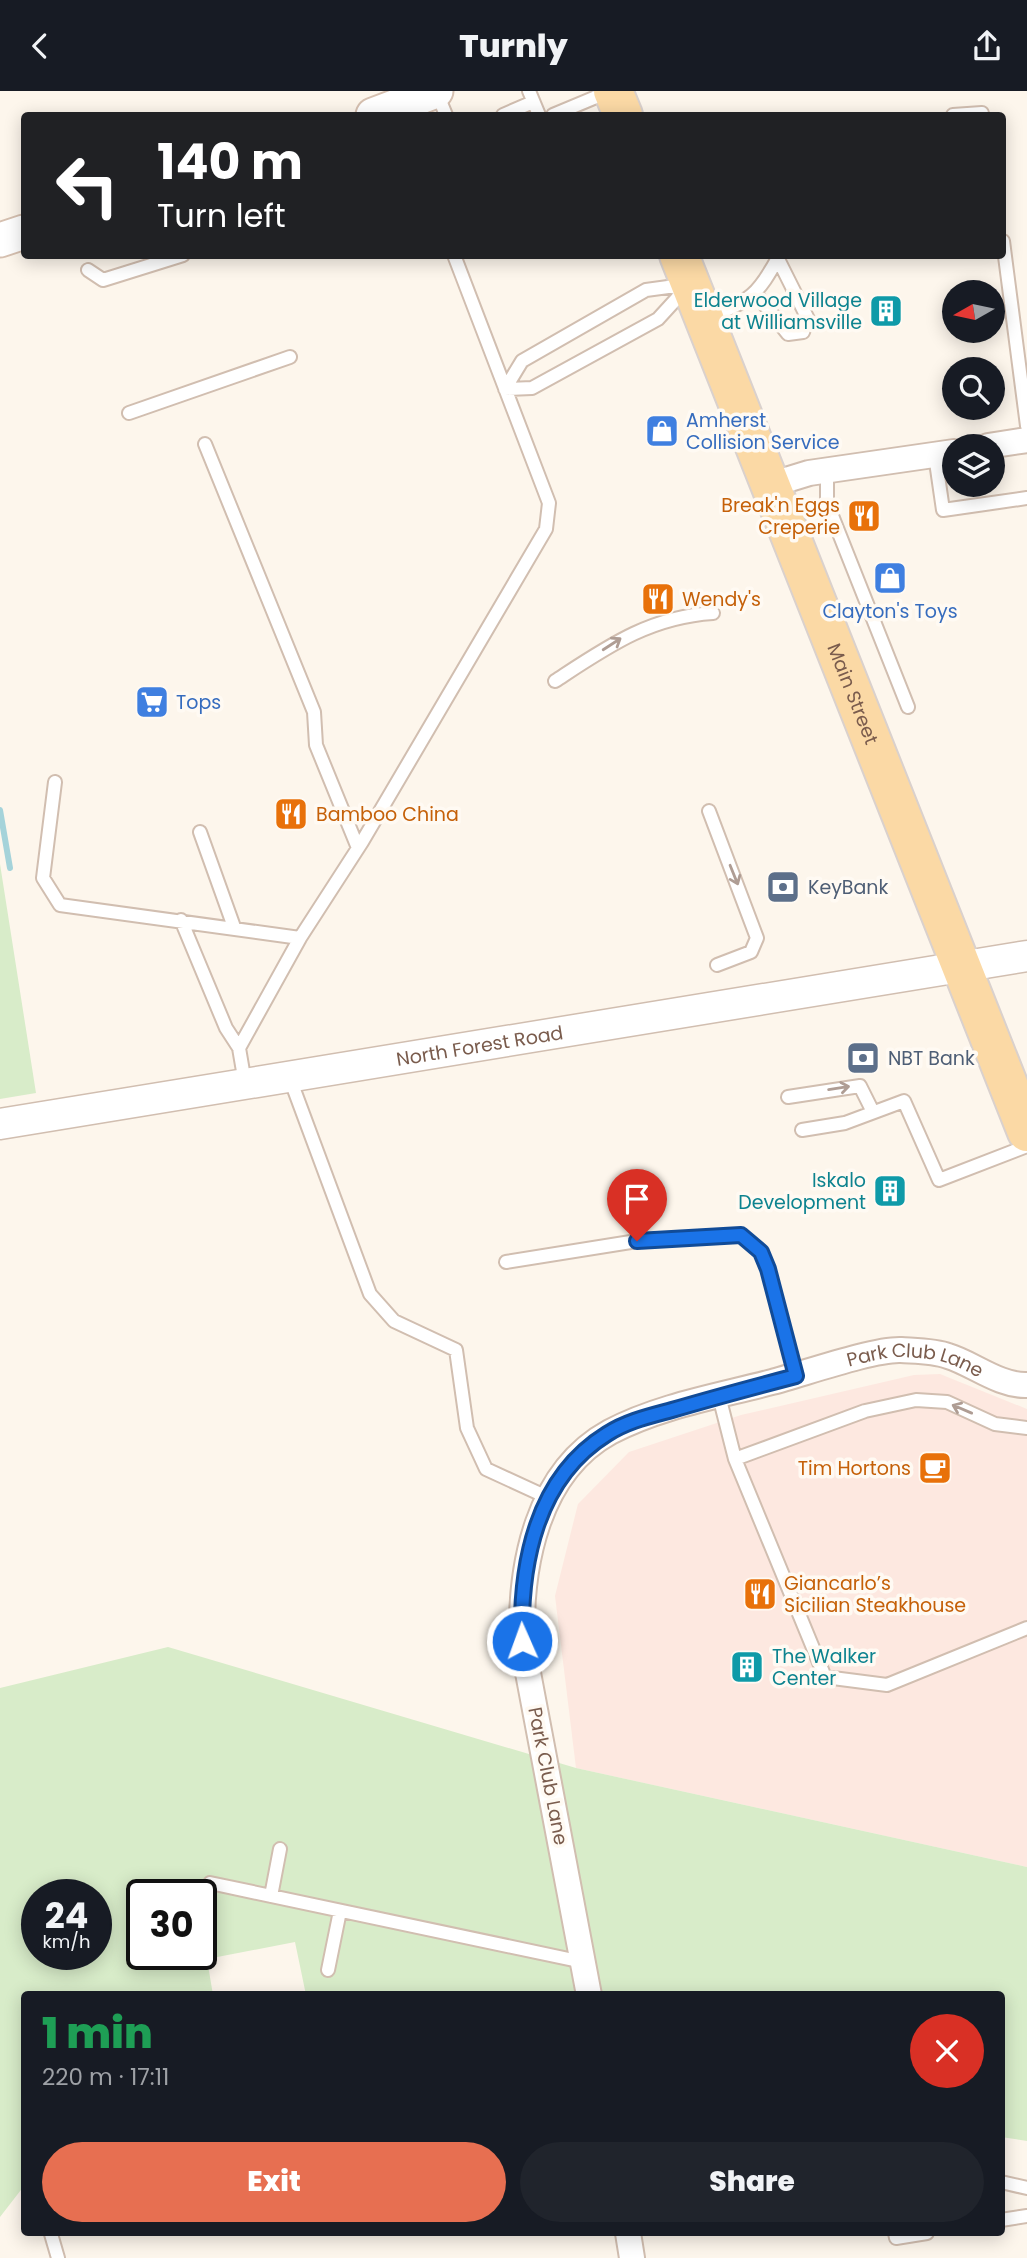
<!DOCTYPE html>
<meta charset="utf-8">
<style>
:root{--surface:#171b24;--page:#20242c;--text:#f1f3f6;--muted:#9ea1a6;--accent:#e76f51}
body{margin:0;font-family:Poppins,sans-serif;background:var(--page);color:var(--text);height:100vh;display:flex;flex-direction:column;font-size:26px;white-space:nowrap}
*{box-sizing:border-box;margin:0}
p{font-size:23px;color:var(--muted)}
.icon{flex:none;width:38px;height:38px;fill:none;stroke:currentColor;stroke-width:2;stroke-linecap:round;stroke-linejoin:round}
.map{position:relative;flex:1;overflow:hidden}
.panel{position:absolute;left:21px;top:1900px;width:984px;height:245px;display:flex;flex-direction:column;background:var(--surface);border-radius:7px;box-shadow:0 4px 18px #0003}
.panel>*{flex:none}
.banner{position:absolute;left:21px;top:21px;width:985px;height:147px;border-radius:7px;box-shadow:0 4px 18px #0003;background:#202124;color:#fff;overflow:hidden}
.needle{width:46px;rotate:261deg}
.buttons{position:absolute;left:942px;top:189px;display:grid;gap:14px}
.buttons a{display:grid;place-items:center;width:63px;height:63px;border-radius:50%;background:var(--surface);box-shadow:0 4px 18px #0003;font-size:35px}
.speed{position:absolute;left:21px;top:1788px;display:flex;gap:14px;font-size:35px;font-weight:700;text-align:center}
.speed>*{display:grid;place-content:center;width:91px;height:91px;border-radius:50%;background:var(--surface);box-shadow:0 4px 18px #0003;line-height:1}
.speed small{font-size:18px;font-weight:400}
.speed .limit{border:4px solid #111;border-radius:10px;background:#fff;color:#111}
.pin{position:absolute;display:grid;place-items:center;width:60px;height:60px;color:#fff;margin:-72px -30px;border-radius:50% 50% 50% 0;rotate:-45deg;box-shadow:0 0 7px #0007}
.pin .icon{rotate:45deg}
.me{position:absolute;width:77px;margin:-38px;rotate:358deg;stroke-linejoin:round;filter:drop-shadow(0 0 5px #0008)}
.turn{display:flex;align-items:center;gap:24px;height:147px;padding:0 21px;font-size:32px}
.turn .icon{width:91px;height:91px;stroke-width:2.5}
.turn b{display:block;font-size:49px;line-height:60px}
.round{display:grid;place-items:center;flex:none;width:74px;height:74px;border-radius:37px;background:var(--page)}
.overview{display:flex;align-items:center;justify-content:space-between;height:119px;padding:0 21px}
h1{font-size:42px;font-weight:800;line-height:52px;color:#1e9e55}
.button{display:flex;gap:14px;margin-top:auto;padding:14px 21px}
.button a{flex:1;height:80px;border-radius:42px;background:var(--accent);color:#fff;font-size:28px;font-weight:800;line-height:80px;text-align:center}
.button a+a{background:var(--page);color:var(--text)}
header{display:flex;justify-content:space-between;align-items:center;height:91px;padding:0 21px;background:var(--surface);font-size:32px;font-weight:800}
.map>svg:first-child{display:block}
.commercial{fill:#fde8e0}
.green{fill:#d8ecc9;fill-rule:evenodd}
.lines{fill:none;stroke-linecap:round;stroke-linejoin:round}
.stream{stroke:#a5d3da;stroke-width:6}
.service-casing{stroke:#d1beb0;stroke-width:16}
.minor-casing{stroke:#d1beb0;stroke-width:28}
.tertiary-casing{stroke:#d1beb0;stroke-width:33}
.secondary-casing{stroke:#d6c0b0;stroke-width:37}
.primary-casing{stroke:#dad1cd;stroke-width:42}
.service{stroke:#fff;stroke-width:12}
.minor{stroke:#fff;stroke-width:24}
.tertiary{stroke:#fff;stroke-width:30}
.secondary{stroke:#fff;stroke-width:33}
.primary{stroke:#fbd9a5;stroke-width:38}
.oneway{stroke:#af9d94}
.route-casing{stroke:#114b97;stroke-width:18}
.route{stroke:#1a73e8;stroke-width:12}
.labels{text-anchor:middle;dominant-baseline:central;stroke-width:7;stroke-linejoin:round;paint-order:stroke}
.culture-label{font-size:19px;fill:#0d838f;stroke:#fffaf3;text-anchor:end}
.shop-label{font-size:19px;fill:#366cbe;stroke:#fffaf3;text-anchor:start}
.food-label{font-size:19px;fill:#c56008;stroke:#fffaf3;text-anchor:start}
.street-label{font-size:19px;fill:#7a5c4d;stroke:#fffaf3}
.service-label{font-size:19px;fill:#4e5e75;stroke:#fffaf3;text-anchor:start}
</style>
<header><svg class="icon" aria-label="back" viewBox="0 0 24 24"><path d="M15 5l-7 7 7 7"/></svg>Turnly<svg class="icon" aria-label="share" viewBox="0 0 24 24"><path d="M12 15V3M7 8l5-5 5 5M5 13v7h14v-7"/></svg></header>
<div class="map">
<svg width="1027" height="2167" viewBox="0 0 1027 2167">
<rect width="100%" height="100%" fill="#fdf6ec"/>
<path class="commercial" d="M940,1283L1027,1318V1776L576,1677L555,1505L578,1413L629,1361L741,1324L914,1284Z"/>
<path class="green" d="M0,773L36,1002L0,1008Z
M168,1556L576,1677L1027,1776V2050L1001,2046V1904H306L295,1851L207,1868L213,1904H24V2095L0,2126V1597ZM37,1804H96V1864H37ZM142,1804H201V1864H142Z"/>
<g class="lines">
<path class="stream" d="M0,719L10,777"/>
<defs>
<path id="service" d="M436,0L446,24
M529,0L539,24
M503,24L533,11
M553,24L608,1
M953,24L982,22V24
M1003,150L1027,335
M88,179L103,189L183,164
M690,193L658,228L532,297L505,298L522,270L646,199Z
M756,203L788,243L803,241L808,228L778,168
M709,226C750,210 758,204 779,165
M129,322L290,266
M205,353L314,621L316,654L358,757
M935,364L943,419L1027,407
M827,380V412L908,616
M555,590C607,556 649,526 713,522
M55,691L43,787L60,814L300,847
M709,720L757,847L751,861L717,874
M200,741L234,836
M181,829L226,937L239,957L245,992
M239,957L300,847L362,751L546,438L549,412L454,164
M289,985L370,1203L394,1230L456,1259L467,1337L486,1378L549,1407
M788,1006L860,995L873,1021
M802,1039L845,1032L904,1010L939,1089L1027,1055
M506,1171L637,1150L741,1144L761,1161L768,1178L796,1285
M719,1305L735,1368L825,1586L887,1594L1027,1537
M735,1368L865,1320L916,1309L947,1311L995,1333L1027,1337
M210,1792L583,1871
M271,1805L280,1758
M328,1879L340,1820
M1001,2091L1027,2097
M1001,2129L1027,2125
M895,2142L896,2147L927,2142
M51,2143L58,2167"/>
<g id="minor">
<path d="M988,355L1027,349"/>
<path d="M770,394L809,382L954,361"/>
<path id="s1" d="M589,1904L522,1550C520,1474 537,1381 610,1341C659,1315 719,1305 772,1291C803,1283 873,1258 901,1259C915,1260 935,1260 948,1265C972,1272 999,1295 1027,1294"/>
<path d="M628,2142L632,2167"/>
</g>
<g id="tertiary">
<path id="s2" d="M0,1033L1027,865"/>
</g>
<path id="secondary" d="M373,24L436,0
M0,149L24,141"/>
<g id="primary">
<path d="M613,0L623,24"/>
<path id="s3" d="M679,164L1027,1041"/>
</g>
</defs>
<use href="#service" class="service-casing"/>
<use href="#minor" class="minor-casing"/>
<use href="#tertiary" class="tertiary-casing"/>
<use href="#secondary" class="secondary-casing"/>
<use href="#primary" class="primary-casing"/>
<use href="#service" class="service"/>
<use href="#minor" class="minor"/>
<use href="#tertiary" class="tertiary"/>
<use href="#secondary" class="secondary"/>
<use href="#primary" class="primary"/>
</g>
<defs><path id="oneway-shaft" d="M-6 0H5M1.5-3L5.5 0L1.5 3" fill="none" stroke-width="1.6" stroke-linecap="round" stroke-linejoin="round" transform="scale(1.75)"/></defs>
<g class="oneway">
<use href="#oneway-shaft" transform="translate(612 553) rotate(-33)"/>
<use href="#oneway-shaft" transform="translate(734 784) rotate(68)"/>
<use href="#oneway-shaft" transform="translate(839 997) rotate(-9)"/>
<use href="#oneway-shaft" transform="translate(962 1318) rotate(-157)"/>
</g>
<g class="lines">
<defs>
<path id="route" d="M522,1550C520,1473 536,1387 607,1343C627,1330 650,1325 672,1319C713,1307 754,1296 796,1285L768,1178L761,1161L741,1144L637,1150"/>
</defs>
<use href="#route" class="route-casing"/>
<use href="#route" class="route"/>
</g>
<defs>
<symbol id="building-square" viewBox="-11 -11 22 22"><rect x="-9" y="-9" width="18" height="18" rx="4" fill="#0f9aa8" stroke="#fffaf3"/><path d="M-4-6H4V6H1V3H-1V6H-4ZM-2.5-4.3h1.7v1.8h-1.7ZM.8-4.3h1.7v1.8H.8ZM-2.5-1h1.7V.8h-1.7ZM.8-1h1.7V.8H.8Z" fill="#fff"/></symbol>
<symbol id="shop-square" viewBox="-11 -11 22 22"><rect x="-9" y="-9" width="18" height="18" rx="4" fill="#3f7fe0" stroke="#fffaf3"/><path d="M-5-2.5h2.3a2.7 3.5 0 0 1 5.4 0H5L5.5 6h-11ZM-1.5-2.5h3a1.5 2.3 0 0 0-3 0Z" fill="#fff"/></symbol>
<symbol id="restaurant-square" viewBox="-11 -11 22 22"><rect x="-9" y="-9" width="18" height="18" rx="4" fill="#e8710a" stroke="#fffaf3"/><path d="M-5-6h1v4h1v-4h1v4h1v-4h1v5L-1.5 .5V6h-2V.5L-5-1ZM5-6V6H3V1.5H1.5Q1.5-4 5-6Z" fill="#fff"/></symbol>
<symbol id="supermarket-square" viewBox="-11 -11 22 22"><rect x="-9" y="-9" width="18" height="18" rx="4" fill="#3f7fe0" stroke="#fffaf3"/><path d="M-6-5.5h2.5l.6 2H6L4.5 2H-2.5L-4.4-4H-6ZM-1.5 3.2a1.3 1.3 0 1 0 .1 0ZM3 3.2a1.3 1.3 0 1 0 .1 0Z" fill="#fff"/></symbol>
<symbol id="bank-square" viewBox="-11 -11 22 22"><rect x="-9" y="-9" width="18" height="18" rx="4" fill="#5c6f8a" stroke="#fffaf3"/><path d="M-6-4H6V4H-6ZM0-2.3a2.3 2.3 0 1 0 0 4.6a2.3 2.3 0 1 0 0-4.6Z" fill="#fff"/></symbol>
<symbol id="cafe-square" viewBox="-11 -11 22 22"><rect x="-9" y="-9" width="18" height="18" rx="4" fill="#e8710a" stroke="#fffaf3"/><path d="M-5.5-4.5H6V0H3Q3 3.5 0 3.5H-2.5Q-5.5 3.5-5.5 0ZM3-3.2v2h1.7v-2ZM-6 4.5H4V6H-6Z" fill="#fff"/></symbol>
</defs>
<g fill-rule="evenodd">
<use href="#building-square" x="867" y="201" width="38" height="38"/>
<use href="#shop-square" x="643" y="321" width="38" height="38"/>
<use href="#restaurant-square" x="845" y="406" width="38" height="38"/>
<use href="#shop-square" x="871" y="468" width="38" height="38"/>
<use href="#restaurant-square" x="639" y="489" width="38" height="38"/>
<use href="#supermarket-square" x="133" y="592" width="38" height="38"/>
<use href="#restaurant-square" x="272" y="704" width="38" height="38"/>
<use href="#bank-square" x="764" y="777" width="38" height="38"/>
<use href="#bank-square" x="844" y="948" width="38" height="38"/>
<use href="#building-square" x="871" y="1081" width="38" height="38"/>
<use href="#cafe-square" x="916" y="1358" width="38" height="38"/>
<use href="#restaurant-square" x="741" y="1484" width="38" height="38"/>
<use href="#building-square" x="728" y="1557" width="38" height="38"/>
</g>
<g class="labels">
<g class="culture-label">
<text x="862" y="209">Elderwood Village<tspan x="862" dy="22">at Williamsville</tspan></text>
<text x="866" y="1089">Iskalo<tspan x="866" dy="22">Development</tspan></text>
<text x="772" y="1565" text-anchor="start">The Walker<tspan x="772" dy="22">Center</tspan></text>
</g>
<g class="shop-label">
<text x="686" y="329">Amherst<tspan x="686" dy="22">Collision Service</tspan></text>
<text x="890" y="520" text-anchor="middle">Clayton's Toys</text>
<text x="176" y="611">Tops</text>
</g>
<g class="food-label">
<text x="840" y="414" text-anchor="end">Break'n Eggs<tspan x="840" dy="22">Creperie</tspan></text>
<text x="682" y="508">Wendy's</text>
<text x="316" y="723">Bamboo China</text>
<text x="911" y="1377" text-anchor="end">Tim Hortons</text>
<text x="784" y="1492">Giancarlo’s<tspan x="784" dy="22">Sicilian Steakhouse</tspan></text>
</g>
<g class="street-label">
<text stroke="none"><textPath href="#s3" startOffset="472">Main Street</textPath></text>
<text stroke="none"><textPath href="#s2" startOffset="486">North Forest Road</textPath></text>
<text stroke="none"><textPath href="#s1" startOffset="917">Park Club Lane</textPath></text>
<text transform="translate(548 1685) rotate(79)">Park Club Lane</text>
</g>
<g class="service-label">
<text x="808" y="796">KeyBank</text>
<text x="888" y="967">NBT Bank</text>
</g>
</g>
</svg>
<div class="buttons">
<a><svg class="needle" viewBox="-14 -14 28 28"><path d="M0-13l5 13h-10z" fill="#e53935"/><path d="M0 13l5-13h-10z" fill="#9ea1a6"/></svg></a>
<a><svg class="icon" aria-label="search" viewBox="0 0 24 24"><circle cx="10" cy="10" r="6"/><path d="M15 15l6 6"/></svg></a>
<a><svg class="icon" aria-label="layers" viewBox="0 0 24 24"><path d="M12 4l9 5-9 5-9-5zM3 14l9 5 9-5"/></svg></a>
</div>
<div class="speed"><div>24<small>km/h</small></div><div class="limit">30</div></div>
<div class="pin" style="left:637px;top:1150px;background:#d93025"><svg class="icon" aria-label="arrive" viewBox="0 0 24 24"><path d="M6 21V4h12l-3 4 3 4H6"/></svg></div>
<svg class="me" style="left:522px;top:1550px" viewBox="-20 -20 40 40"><circle r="17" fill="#1a73e8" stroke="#fff" stroke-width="3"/><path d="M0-11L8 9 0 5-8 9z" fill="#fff"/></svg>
<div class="banner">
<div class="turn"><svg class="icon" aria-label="left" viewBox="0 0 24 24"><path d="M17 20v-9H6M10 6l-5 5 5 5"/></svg><div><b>140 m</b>Turn left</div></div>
</div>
<section class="panel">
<div class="overview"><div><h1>1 min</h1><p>220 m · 17:11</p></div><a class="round" style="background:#d93025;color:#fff"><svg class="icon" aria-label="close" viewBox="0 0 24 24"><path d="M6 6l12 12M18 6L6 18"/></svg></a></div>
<div class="button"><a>Exit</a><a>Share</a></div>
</section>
</div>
